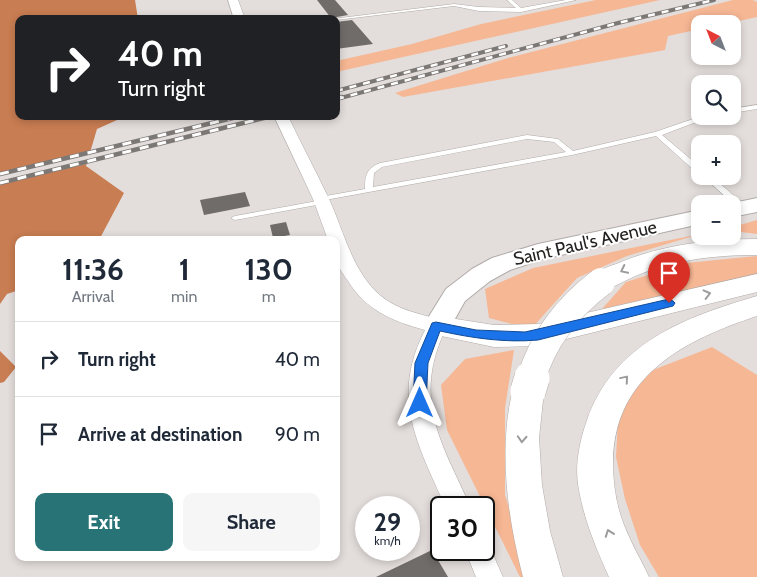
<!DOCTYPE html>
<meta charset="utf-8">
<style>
:root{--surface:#fff;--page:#f6f6f7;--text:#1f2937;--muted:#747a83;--line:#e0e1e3;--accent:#287376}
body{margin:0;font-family:Cabin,sans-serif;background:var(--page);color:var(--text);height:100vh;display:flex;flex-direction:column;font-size:19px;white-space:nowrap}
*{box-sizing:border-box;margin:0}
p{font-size:16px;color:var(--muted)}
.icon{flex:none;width:28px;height:28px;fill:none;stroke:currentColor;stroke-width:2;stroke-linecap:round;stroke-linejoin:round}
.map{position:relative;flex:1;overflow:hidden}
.panel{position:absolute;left:15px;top:236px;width:325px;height:325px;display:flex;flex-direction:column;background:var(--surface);border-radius:10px;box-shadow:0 2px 8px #0003}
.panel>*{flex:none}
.banner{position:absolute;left:15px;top:15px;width:325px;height:105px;border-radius:10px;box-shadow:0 2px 8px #0003;background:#202124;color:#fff;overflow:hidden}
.needle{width:32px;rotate:318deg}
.fabs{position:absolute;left:691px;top:15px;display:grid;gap:10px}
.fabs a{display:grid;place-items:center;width:50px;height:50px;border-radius:10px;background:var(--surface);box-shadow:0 2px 8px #0003;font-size:25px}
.speed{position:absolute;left:355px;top:496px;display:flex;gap:10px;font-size:25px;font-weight:700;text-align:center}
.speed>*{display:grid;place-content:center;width:65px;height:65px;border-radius:50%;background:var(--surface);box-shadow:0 2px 8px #0003;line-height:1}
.speed small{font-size:12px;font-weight:400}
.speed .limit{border:2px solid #111;border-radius:8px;background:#fff;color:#111}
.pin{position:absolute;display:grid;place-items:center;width:42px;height:42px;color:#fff;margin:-51px -21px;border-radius:50% 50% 50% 0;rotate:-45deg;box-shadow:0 0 5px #0007}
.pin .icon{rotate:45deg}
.me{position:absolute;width:55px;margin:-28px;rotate:0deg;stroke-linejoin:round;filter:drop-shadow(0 0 4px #0008)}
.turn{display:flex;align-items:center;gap:18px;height:105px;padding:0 20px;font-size:22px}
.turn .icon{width:65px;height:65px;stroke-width:2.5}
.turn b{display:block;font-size:35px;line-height:42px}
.eta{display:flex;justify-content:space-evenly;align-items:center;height:85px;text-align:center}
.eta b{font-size:30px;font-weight:700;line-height:35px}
.button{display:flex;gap:10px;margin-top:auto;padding:10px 20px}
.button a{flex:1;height:58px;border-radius:10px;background:var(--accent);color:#fff;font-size:20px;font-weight:700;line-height:58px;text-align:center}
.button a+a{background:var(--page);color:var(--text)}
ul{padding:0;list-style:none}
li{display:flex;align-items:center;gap:15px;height:75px;padding:0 20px;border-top:1px solid var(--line)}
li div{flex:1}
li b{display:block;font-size:19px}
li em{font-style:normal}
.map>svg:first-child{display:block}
.green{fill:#f6b794}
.water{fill:#c97d52}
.pier{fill:#e3dddb}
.building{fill:#706c69}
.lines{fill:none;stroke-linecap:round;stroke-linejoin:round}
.lane-casing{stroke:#b1aca9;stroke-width:1}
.street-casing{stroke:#b1aca9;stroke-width:1}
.secondary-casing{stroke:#b1aca9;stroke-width:2}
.highway-casing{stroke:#b1aca9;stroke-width:1}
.lane{fill:#fff;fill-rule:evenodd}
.street{fill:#fff;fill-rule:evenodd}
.secondary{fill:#fff;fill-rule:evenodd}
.highway{fill:#fff;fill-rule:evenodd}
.rail-far1-casing{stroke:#7c7876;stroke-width:4}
.rail-casing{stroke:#7c7876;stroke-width:4.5}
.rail-far1{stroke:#fff;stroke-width:2.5;stroke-dasharray:7;stroke-linecap:butt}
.rail{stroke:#fff;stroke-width:3;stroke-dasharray:9;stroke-linecap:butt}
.highway-bridge-far1-casing{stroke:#b1aca9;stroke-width:29;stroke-linecap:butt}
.highway-bridge-casing{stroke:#b1aca9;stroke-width:36;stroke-linecap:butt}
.highway-bridge-far1{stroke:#fff;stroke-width:28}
.highway-bridge{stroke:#fff;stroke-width:35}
.oneway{stroke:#9d9c9c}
.route{fill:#1a73e8;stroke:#114b97}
.labels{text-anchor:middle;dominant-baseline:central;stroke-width:4;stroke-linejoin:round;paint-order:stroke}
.street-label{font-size:18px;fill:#252322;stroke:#fff}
</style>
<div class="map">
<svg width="757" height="577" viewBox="0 0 757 577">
<rect width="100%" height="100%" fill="#e3dddb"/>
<path class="green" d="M596,0H660L336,72V61L412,44L481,24Z
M733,0H753L757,2V17L725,24H700V29L668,36L665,50L403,97L395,93L508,58Z
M757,220V234L733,231V227Z
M700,234L627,256L577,278L531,329L489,318L485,289L533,268Z
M757,256V274L602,309L626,282L686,263Z
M712,347L757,375V577H659L640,545L625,499L616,457L618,419L635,388L653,370Z
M514,350L505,408V495L530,577H520L447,430L441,385L465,359Z"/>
<path class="water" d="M0,0H135L138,19H19V116H126L97,129L86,166L124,193L99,240H19V290L7,294L0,304Z
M0,351L16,367L4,382L0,383Z"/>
<path class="pier" d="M93,152L90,163L0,184V174Z"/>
<path class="building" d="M317,0H335L348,15L331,18Z
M352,20L373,44L336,49V22Z
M245,192L250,206L204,215L200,200Z
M286,222L290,235L273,238L270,225Z
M432,550L448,577H376Z"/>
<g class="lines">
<defs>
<path id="lane" d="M507,0H512L521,8L566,0H576L521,12L479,11L454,6L336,20V19H332L454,4L479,7L516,8Z
M757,105V109L732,113V109Z
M702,116H712L662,135L700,167V173H697L656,136L572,155L325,200L326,202L325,204H322L235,220L231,218L235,216L317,201L316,199L317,197H320L365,189C365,175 367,168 380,163L527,135L558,139L573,151L655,132ZM527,139L554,142L566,152L373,187L374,173L382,167Z
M703,176H711L746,206L747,208L746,210H740Z"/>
<path id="street" d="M228,0H238L245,19H234Z
M274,116H288C301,144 316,171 329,199C344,231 352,272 381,296C399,311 422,314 444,321L447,326C411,399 441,441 471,508H446C418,445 390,398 425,330C392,321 366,310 348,281C344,275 338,267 336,260C335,254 336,246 336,240H328L313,199Z
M484,540L487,541L503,577H476L465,550H484Z"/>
<path id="secondary" d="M757,198V212L732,217V204H729Z
M700,210V224L543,259L510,270L490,281L465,301L447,333L437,336L427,333L423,326L446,289L472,269L492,258L538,244Z"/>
<path id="highway" d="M757,239V255C713,255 671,260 631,278C617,284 607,293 591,289L587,282C593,272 605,268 616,264C661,245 708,239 757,239Z
M757,274V292L538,346L494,347L427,333L422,326L427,319L437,316L494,325L538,324Z
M757,296V316C685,340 614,375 613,462C613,483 616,505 624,525C631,543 641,560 649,577H609C595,546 583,517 578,484C575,463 580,440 587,420C614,343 685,317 757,296Z
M528,378L539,382L544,391L539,438L542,485L550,531L563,577H523C510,526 502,476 507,423C509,409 510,395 517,382Z"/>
</defs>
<use href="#lane" class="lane-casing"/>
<use href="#street" class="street-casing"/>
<use href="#secondary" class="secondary-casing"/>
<use href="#highway" class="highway-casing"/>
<use href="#lane" class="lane"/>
<use href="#street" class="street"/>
<use href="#secondary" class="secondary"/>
<use href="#highway" class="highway"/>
<defs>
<path id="rail-far1" d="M336,91L506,46
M337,99L618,23L714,0"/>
<path id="rail" d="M336,99L342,97
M0,174L241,116
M0,183L272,116"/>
</defs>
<use href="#rail-far1" class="rail-far1-casing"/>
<use href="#rail" class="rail-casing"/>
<use href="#rail-far1" class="rail-far1"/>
<use href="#rail" class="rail"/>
<defs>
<path id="highway-bridge-far1" d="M531,379C543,339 568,307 601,282"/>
<path id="highway-bridge" d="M528,391L532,378"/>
</defs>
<use href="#highway-bridge-far1" class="highway-bridge-far1-casing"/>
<use href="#highway-bridge" class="highway-bridge-casing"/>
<use href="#highway-bridge-far1" class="highway-bridge-far1"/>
<use href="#highway-bridge" class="highway-bridge"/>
</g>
<defs><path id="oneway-chevron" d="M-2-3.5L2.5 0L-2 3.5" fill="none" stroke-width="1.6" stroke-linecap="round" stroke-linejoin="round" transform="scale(1.25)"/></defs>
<g class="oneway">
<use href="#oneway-chevron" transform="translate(624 270) rotate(154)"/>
<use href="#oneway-chevron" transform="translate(707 294) rotate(-14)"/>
<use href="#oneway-chevron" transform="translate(625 379) rotate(-50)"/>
<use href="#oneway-chevron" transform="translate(522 439) rotate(93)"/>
<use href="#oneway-chevron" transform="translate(609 533) rotate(-110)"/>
</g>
<path class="route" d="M669,299L673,301L675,303L673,306L538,340C505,343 472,338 440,331L428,363L426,403L424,407L420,408L415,407L413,403L415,363L432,323L436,322L476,330L525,332Z"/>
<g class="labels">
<g class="street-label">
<text transform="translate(585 243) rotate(-13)">Saint Paul's Avenue</text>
</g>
</g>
</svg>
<div class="fabs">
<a><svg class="needle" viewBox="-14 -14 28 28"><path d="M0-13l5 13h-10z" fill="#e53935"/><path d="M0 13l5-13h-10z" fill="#747a83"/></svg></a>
<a><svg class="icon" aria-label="search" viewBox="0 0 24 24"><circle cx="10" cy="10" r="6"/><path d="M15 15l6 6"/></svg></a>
<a>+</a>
<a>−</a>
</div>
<div class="speed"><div>29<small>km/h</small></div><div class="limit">30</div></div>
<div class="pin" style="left:669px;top:303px;background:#d93025"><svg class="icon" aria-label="arrive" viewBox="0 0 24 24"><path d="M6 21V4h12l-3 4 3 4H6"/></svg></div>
<svg class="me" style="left:420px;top:403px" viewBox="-20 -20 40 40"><path d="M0-17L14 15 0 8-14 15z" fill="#1a73e8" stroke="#fff" stroke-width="4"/></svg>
<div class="banner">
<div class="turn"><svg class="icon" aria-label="right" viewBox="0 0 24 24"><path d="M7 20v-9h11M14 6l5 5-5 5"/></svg><div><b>40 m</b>Turn right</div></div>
</div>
<section class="panel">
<div class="eta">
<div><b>11:36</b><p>Arrival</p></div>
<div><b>1</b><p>min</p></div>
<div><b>130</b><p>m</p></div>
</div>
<ul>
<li><svg class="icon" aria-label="right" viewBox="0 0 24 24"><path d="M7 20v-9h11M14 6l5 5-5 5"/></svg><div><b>Turn right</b></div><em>40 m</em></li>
<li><svg class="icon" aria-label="arrive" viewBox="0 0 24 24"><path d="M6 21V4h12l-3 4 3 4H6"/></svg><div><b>Arrive at destination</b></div><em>90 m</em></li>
</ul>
<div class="button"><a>Exit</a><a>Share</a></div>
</section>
</div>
